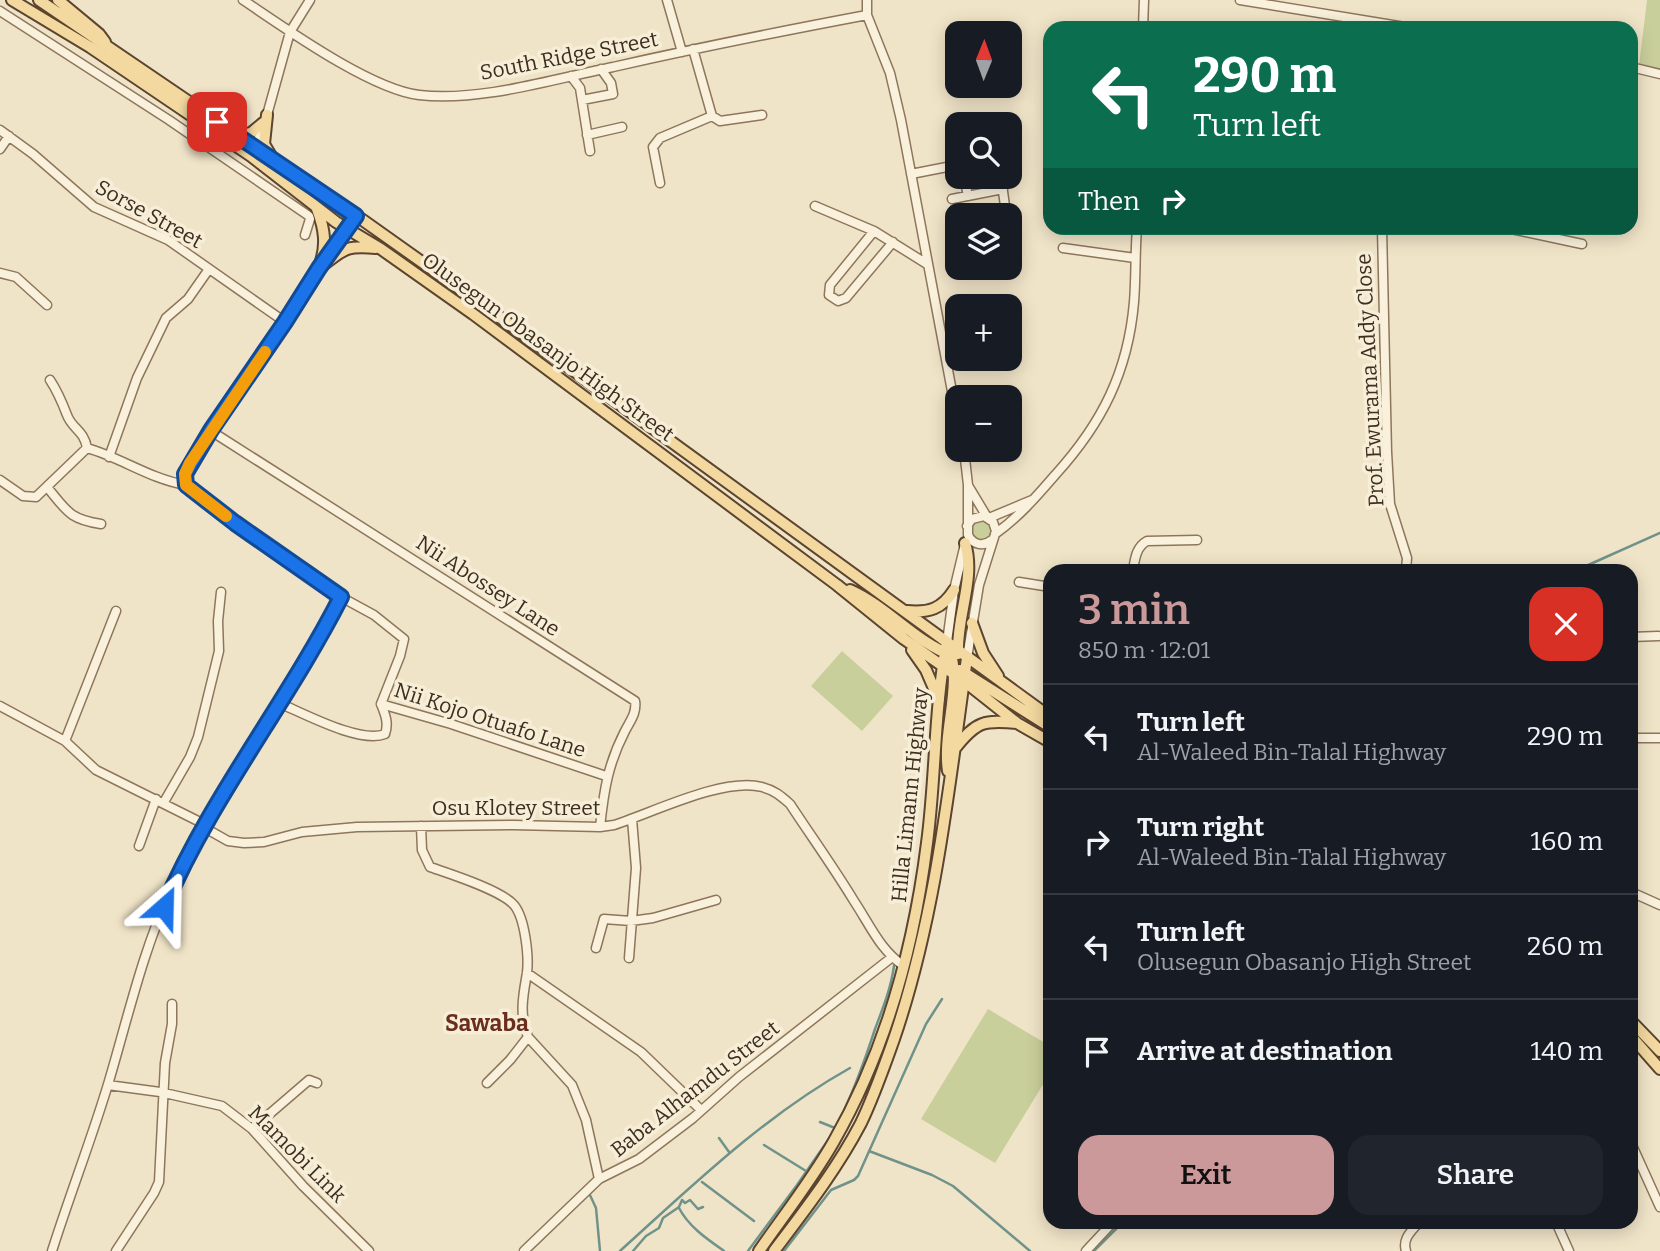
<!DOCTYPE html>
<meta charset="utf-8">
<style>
:root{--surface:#171b24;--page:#20242c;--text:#f1f3f6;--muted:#9ea1a6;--line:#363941;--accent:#cc999b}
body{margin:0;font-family:Bitter,serif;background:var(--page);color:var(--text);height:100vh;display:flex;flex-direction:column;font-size:26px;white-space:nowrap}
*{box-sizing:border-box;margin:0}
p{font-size:23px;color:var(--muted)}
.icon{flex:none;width:38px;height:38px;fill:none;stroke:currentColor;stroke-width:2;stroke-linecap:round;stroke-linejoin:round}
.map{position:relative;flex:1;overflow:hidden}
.sheet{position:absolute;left:1043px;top:564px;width:595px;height:665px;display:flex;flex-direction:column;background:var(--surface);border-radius:21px;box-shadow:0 4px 18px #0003}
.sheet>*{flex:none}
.guide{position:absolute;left:1043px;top:21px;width:595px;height:214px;border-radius:21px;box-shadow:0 4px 18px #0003;background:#0b6e4f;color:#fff;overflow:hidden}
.needle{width:46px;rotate:1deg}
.controls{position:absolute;left:945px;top:21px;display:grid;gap:14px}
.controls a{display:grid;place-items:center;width:77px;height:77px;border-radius:14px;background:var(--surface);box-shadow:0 4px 18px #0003;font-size:35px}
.pin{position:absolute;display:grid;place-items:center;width:60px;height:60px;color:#fff;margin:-30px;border-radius:14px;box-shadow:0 4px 10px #0006}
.me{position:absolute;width:77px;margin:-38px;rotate:25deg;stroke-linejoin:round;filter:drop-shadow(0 0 5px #0008)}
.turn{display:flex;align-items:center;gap:24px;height:147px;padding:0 35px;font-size:32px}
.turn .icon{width:91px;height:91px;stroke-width:2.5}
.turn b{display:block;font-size:49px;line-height:60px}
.then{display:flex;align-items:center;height:66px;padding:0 35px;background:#0003;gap:14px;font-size:26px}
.round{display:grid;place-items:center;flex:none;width:74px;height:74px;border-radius:21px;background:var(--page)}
.headline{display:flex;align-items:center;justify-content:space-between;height:119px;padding:0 35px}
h1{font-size:42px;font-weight:600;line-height:52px;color:var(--accent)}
.button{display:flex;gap:14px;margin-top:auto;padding:14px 35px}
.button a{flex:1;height:80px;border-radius:21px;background:var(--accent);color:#111;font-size:28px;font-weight:600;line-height:80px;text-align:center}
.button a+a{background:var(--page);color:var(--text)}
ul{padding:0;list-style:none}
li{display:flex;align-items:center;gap:21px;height:105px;padding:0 35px;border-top:2px solid var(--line)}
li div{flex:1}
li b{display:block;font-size:26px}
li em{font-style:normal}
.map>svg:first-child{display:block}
.green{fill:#c9cf9b}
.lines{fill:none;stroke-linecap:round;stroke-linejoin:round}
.stream{stroke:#6f938a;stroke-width:2.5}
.minor-casing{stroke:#8d765c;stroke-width:11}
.major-casing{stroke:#5b4430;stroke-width:14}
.minor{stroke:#faf1dc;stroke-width:8}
.major{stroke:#f3d9a0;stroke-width:10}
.route-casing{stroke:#114b97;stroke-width:18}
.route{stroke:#1a73e8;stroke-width:12}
.slow{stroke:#f59e0b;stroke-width:12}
.labels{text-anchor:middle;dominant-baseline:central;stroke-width:7;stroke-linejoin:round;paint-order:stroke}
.street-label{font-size:21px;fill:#3d2e20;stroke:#f7eed8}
.neighbourhood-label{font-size:23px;font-weight:bold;fill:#6b2e1e;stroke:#f7eed8}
</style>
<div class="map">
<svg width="1660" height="1251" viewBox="0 0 1660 1251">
<rect width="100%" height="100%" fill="#f0e4c8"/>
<path class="green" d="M1647,0H1660V70L1639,66Z
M971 530a10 10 0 1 1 20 0a10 10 0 1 1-20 0Z
M842,651L893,696L862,731L811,686Z
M988,1009L1050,1046V1073L995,1163L921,1119Z"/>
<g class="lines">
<path class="stream" d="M1577,570L1660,533
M839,1121C854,1091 865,1060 875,1029C883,1008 891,988 894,966
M820,1122L835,1128
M719,1138L729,1152
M764,1145L806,1171
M869,1151L932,1175L953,1186L1030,1251
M702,1182L754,1221
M589,1193L596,1208L600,1251
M679,1208C689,1227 707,1239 724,1251
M620,1251C692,1186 764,1116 850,1068
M633,1251L646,1236L659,1228L663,1218L679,1207L682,1200L685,1203L690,1200L698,1209L703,1207
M748,1251L797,1185L833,1133
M784,1251L831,1190L854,1180L858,1176L926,1024L942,999
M1094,1251L1123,1222"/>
<defs>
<path id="minor" d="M243,0C285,28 370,89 419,95C481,102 553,79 613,67C697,48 782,31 867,15
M667,0L682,52
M867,0V15L890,73L901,120L957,418
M1240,0L1411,28
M0,11L169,120L309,216L310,219L305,235
M1143,28L1144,0
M693,49L712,116
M1631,67L1660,74
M571,76L580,88L590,151
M582,100L613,94L611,83L601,69
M0,130L33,154L94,207L168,240L285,322
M587,135L622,127
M0,149L9,136
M254,151L267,115L290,32L310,0
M911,174L957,165
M964,177L968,196
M1001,177L1005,206
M660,183L653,147L660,138L712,116L720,121L762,115
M952,199L1003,189
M815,206L874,231L927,264
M1382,228L1387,452L1390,504L1407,558L1406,570
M1507,228L1582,244
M874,231L830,285L829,295L838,301L846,298L893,242
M1063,248L1135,258
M0,273L16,277L47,305
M50,380C58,392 62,402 67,415C72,429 84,430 87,448
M211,431L635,701C637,713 630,721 625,731C608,764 604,790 600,827
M964,450L968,485V535C973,545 983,547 992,540
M109,457L137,378L166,318L188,299L209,269
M0,480L23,496L36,497L87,448C122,458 150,479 186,485
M47,487C67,511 69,519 101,524
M969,487L987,517
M989,518L1032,500
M967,526L972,519L984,516L993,522L996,531L979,585L967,658
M995,534C1019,517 1037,496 1056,474C1102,423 1128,372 1134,302C1136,278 1135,252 1137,228
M1133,570C1135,559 1136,547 1147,541L1197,540
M1019,582L1044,586
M341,597L374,615L404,639L400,656L381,704
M1631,637L1658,636
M947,642L954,590L965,544
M279,703C303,713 360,744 385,734C389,723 385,714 381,704
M381,704L451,724L606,776
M0,706L65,741L96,770L206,825
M1631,738H1660
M65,741L116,611
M164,802L190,757L198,737L219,651L218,621L221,592
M421,826L422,850L430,867C450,874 501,890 514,905C525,918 529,956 527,973C523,996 519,1014 528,1037L572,1085L586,1120L599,1179
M205,828L228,841L244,843L264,842L302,832L357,827L513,825L600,827L614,825C652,813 723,777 762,787C774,790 781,796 790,804C811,836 834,868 854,901C870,925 880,950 904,966
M139,846L156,799
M1631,892L1660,905
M596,948L604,919L631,921L653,918L716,900
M629,958L636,868L632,819
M527,973L641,1052L701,1110
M487,1083L510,1060L528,1037
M108,1085L160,1092L222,1106L252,1129L303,1186L369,1251
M252,1129L309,1080L317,1083
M1631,1143L1660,1207
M1556,1222L1569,1251
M52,1251C70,1194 92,1138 109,1081C128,1017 143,950 171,890C219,787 290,697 341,597L193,491L186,485L185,474L211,431L285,322L319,268L357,216
M116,1251L154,1193L159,1182L165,1063L172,1024V1004
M524,1251L599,1179L639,1159L693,1118L739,1077L891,958
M1086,1251L1113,1222
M1406,1251C1402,1238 1412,1231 1419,1222"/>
<path id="major" d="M12,0L90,47L251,156L336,222L381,249L473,314L837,585L904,639L964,681L1017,723L1050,742
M39,0L357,216L519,331L1050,717
M58,0L99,34L105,42
M267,115L264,144L271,156
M237,136L251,133L263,123
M317,209C325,230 327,246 319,267
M319,268C344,250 343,245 376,248
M850,590C886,606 917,643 951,655
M907,611C929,613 942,609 954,590
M972,623L983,653L998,676
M912,650L926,670L939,700
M958,654C956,617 976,579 965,543
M960,670L1050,727
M956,747C977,721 984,720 1017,723
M948,771C942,731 963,685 949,648
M1631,1021L1660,1051
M1631,1036L1660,1069
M759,1251C784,1215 812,1180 834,1141C886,1050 914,946 927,843C936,776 934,708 947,642
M774,1251C805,1210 837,1169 861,1123C874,1096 884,1067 894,1039C936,916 949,786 967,658"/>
</defs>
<use href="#minor" class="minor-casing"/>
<use href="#major" class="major-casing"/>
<use href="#minor" class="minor"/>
<use href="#major" class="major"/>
</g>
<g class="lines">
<defs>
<path id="route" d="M164,907C211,797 287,703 341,597L235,523L186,485L185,474L211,430L285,322L319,268L356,216L217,122"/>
</defs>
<use href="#route" class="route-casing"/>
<use href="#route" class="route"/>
<path class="slow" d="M226,516L186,485L185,474L190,463L265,352"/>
</g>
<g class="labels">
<g class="street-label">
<text transform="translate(569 56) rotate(-11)">South Ridge Street</text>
<text transform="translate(149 214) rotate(29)">Sorse Street</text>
<text transform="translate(548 347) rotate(36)">Olusegun Obasanjo High Street</text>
<text transform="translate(1370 380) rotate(-93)">Prof. Ewurama Addy Close</text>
<text transform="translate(488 586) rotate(33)">Nii Abossey Lane</text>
<text transform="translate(490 720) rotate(18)">Nii Kojo Otuafo Lane</text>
<text transform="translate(910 795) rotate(-84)">Hilla Limann Highway</text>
<text x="516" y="808">Osu Klotey Street</text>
<text transform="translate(695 1089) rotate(-38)">Baba Alhamdu Street</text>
<text transform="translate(297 1154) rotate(45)">Mamobi Link</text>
</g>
<g class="neighbourhood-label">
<text x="487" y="1023">Sawaba</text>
</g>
</g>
</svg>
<div class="controls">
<a><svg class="needle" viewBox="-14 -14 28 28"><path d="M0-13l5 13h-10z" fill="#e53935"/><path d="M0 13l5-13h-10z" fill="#9ea1a6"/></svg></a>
<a><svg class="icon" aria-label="search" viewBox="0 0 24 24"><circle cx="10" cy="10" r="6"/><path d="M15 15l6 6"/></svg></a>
<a><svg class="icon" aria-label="layers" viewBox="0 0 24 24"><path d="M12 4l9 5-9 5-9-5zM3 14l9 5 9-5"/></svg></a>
<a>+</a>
<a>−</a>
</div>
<div class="pin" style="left:217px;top:122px;background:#d93025"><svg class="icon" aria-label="arrive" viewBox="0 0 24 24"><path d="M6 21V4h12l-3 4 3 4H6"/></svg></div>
<svg class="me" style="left:164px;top:907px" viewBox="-20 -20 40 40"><path d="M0-17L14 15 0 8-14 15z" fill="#1a73e8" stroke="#fff" stroke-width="4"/></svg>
<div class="guide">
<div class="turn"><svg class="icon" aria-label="left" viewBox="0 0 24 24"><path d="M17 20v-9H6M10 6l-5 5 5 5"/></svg><div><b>290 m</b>Turn left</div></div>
<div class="then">Then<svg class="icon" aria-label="right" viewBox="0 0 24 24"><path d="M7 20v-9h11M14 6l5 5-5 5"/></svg></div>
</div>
<section class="sheet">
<div class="headline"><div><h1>3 min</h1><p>850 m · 12:01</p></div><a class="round" style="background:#d93025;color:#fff"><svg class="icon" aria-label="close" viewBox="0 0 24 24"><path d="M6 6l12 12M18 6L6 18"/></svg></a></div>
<ul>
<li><svg class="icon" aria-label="left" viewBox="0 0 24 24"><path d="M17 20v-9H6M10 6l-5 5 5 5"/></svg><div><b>Turn left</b><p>Al-Waleed Bin-Talal Highway</p></div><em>290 m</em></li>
<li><svg class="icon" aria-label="right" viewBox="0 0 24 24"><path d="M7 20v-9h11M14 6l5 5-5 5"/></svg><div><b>Turn right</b><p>Al-Waleed Bin-Talal Highway</p></div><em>160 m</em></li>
<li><svg class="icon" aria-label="left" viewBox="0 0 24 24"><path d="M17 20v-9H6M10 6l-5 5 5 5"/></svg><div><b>Turn left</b><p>Olusegun Obasanjo High Street</p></div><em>260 m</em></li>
<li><svg class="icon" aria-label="arrive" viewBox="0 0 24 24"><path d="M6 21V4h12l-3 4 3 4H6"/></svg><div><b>Arrive at destination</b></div><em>140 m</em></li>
</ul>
<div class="button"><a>Exit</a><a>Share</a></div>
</section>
</div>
